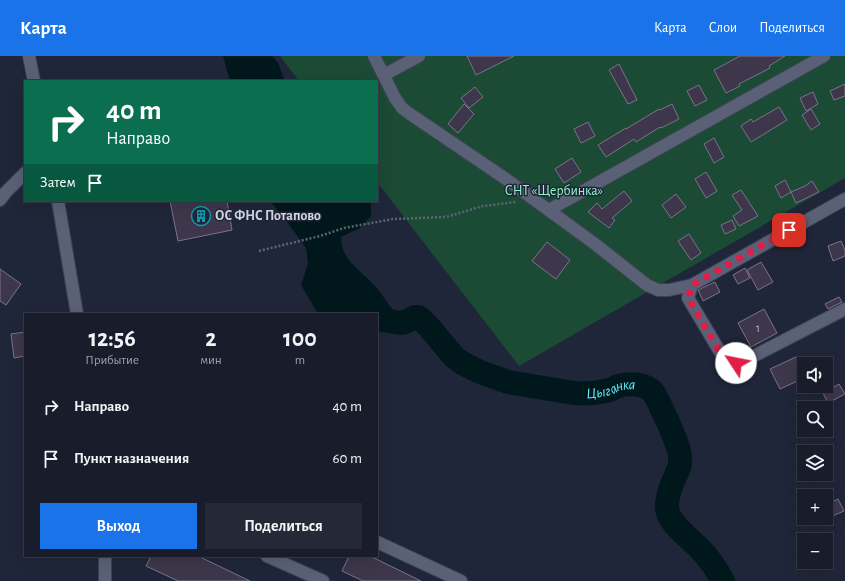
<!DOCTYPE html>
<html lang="ru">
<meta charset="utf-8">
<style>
:root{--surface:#181c2b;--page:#252937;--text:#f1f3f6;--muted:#9fa1a9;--line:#363a47;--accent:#1a73e8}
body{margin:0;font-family:"Alegreya Sans",sans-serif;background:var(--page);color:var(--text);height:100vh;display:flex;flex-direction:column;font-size:15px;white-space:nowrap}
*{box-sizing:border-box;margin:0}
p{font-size:13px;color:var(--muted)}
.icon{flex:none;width:22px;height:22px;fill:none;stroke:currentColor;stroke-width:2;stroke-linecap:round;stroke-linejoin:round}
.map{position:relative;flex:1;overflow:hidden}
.drawer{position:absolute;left:24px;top:257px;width:354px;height:244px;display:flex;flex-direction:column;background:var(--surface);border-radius:0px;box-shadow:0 4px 16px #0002,0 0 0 1px var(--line)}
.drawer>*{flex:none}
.banner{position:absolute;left:24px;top:24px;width:354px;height:122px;border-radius:0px;box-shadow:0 4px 16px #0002,0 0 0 1px var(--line);background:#0b6e4f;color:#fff;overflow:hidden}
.tools{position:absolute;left:797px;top:301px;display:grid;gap:8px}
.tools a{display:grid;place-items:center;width:36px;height:36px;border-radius:0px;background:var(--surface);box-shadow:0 4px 16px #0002,0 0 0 1px var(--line);font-size:20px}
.pin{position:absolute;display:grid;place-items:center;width:34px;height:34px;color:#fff;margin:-17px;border-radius:8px;box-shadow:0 2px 6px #0006}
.me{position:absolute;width:44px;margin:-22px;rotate:304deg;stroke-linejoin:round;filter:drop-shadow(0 0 3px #0008)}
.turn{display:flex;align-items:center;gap:14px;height:84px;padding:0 16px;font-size:18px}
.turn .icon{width:52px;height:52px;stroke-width:2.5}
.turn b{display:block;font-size:28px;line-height:34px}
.then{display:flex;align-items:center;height:38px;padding:0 16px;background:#0003;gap:8px;font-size:15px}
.eta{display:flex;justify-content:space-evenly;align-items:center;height:68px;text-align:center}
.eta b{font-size:24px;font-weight:600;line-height:28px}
.cta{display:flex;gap:8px;margin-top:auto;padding:8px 16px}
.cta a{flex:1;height:46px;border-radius:0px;background:var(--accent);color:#fff;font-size:16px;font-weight:600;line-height:46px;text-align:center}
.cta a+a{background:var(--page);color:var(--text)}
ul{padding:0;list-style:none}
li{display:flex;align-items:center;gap:12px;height:52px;padding:0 16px}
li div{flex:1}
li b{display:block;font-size:15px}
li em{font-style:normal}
header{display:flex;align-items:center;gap:24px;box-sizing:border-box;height:56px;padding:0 20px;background:var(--accent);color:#fff}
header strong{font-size:19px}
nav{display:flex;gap:22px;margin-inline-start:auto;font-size:14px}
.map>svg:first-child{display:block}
.green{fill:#1b4b35}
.water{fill:#00181c}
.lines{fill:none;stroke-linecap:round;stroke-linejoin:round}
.river{stroke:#00181c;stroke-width:24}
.building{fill:#3e374b;stroke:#7b738a}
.minor-casing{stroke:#3e4353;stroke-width:14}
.path{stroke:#5e6475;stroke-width:2.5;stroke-dasharray:2 2;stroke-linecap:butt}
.minor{stroke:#5a6177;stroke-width:12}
.route{stroke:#e11d48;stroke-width:7;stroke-dasharray:0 12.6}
.labels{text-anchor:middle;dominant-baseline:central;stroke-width:3;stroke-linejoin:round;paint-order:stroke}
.number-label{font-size:12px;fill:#aeb0be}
.park-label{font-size:14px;fill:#8ff5c3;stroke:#202639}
.poi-label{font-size:14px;font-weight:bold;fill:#d3d8e4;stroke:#202639;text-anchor:start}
.water-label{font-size:15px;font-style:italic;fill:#64edfd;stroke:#202639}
</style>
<header>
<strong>Карта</strong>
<nav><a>Карта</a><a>Слои</a><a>Поделиться</a></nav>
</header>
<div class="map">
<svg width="845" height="525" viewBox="0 0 845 525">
<rect width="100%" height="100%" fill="#202639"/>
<path class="green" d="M280,0H845V122L519,310L377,126V25H299Z"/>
<path class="water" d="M223,0H272L278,7L285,25H230Z
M270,145H371V160L360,172L341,181C340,204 363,216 376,231C382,238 387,247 393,254L391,265L381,274H377V258H318L301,229L308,207L306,192L288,167Z"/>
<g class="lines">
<path class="river" id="s1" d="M377,263L401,267L405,266L415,261H418L420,262L429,271L454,301L462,307L480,316L508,326L574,337C586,338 598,337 610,334C613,333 615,331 618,330C629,327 645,327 653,336C659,345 663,357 668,366C672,377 682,395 680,407C680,411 677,416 675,421C671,429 666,444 667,453C670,469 690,482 700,493C709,502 717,514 723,525"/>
</g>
<path class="building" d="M467,0H514L476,19Z
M740,0H785L769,10L770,12L739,28L740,30L726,37L714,14Z
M619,8L637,44L628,48L609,14Z
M845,28V40L834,44L830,35Z
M699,29L707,44L695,50L687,35Z
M475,31L483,41L469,52L461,42Z
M813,36L818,48L806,55L800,42Z
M464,48L474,58L458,77L448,68Z
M672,48L679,63L661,72L660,71L636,86L634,83L606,101L598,89L626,72V73L659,53L660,54Z
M779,51L787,64L751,86L741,70L751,63L753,66Z
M811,53L820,68L811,74L802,59Z
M588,66L595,80L581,87L574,73Z
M714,82L724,101L714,107L704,88Z
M572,102L581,116L564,127L555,113Z
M706,116L717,135L706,142L695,123Z
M785,124L791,136L781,142L775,130Z
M812,125L819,136L796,147L791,136L805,130Z
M741,134L758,160L739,170L733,160L742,154L732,139Z
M624,135L632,145L612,162L615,164L609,172L588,156L597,147L602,153Z
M676,138L686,151L671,162L662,149Z
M170,145H227L232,174L178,185Z
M732,164L736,173L725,178L721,169Z
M689,178L701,197L691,204L678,185Z
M841,185L845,194V200L833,205L828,190Z
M547,186L570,204L556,223L532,205Z
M761,206L773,226L758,234L747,214Z
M745,212L750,222L738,228L733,219Z
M0,213L21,228L6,249L0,245Z
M715,226L720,236L703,245L698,234Z
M839,241L842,246L828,253L825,248Z
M764,253L777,277L751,291L738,267Z
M25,276V300L14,302L11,278Z
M796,301L804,317V322L780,333L770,313Z
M839,328L845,338L828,347L823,337Z
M838,443L844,455L830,461L826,453V449Z
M151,500H198L250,525H178L146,510Z
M349,500H370L421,525H363L342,515Z"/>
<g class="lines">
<defs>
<path id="minor" d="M29,0L34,25
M374,0L395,42L402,52L410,58L506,123L595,188L647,229L658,234H669L692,229
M384,19L419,0
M845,143L692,229L688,242L723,301L736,307L752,301L845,253
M0,144L6,136L25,117
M58,145L77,258
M549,154L824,0
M377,486L461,525
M267,500L323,525
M105,525V500"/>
</defs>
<use href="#minor" class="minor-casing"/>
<path class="path" d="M259,195L320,180L344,172L393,163L446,161L483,150L516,146"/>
<use href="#minor" class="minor"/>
</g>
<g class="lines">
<path class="route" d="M736,307L723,301L688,242L692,229L789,174"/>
</g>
<defs>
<symbol id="building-ring" viewBox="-11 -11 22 22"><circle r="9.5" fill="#202639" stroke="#0f9aa8" stroke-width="1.5"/><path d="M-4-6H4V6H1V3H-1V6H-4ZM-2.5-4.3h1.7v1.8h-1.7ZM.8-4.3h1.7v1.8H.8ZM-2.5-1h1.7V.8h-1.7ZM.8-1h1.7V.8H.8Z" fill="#0f9aa8"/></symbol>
</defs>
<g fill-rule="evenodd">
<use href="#building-ring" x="190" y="149" width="22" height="22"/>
</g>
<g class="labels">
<g class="number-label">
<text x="758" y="272">1</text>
</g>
<g class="park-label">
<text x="554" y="135">СНТ «Щербинка»</text>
</g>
<g class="poi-label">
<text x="215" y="160">ОС ФНС Потапово</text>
</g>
<g class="water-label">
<text stroke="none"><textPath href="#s1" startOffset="261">Цыганка</textPath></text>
</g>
</g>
</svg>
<div class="tools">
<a><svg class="icon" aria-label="sound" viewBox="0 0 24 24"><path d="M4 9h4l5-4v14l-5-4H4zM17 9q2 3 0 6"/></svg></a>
<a><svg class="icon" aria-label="search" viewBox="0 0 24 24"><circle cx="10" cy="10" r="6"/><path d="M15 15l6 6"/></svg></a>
<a><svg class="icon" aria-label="layers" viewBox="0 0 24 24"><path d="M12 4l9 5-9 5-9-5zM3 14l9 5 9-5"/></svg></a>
<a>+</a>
<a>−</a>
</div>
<div class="pin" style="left:789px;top:174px;background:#d93025"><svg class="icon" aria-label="arrive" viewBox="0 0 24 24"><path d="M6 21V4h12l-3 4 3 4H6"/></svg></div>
<svg class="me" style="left:736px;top:307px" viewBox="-20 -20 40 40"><circle r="19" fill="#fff"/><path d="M0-13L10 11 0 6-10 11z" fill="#e11d48"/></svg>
<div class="banner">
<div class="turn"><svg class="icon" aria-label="right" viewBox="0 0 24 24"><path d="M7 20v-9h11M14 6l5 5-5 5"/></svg><div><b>40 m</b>Направо</div></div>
<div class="then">Затем<svg class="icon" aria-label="arrive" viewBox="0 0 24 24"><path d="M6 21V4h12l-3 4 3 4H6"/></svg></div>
</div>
<section class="drawer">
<div class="eta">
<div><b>12:56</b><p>Прибытие</p></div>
<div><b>2</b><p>мин</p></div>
<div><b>100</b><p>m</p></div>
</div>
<ul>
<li><svg class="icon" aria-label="right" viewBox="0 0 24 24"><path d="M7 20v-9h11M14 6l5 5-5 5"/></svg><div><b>Направо</b></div><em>40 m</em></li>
<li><svg class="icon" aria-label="arrive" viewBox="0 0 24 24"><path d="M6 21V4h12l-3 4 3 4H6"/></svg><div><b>Пункт назначения</b></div><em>60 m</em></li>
</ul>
<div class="cta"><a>Выход</a><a>Поделиться</a></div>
</section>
</div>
